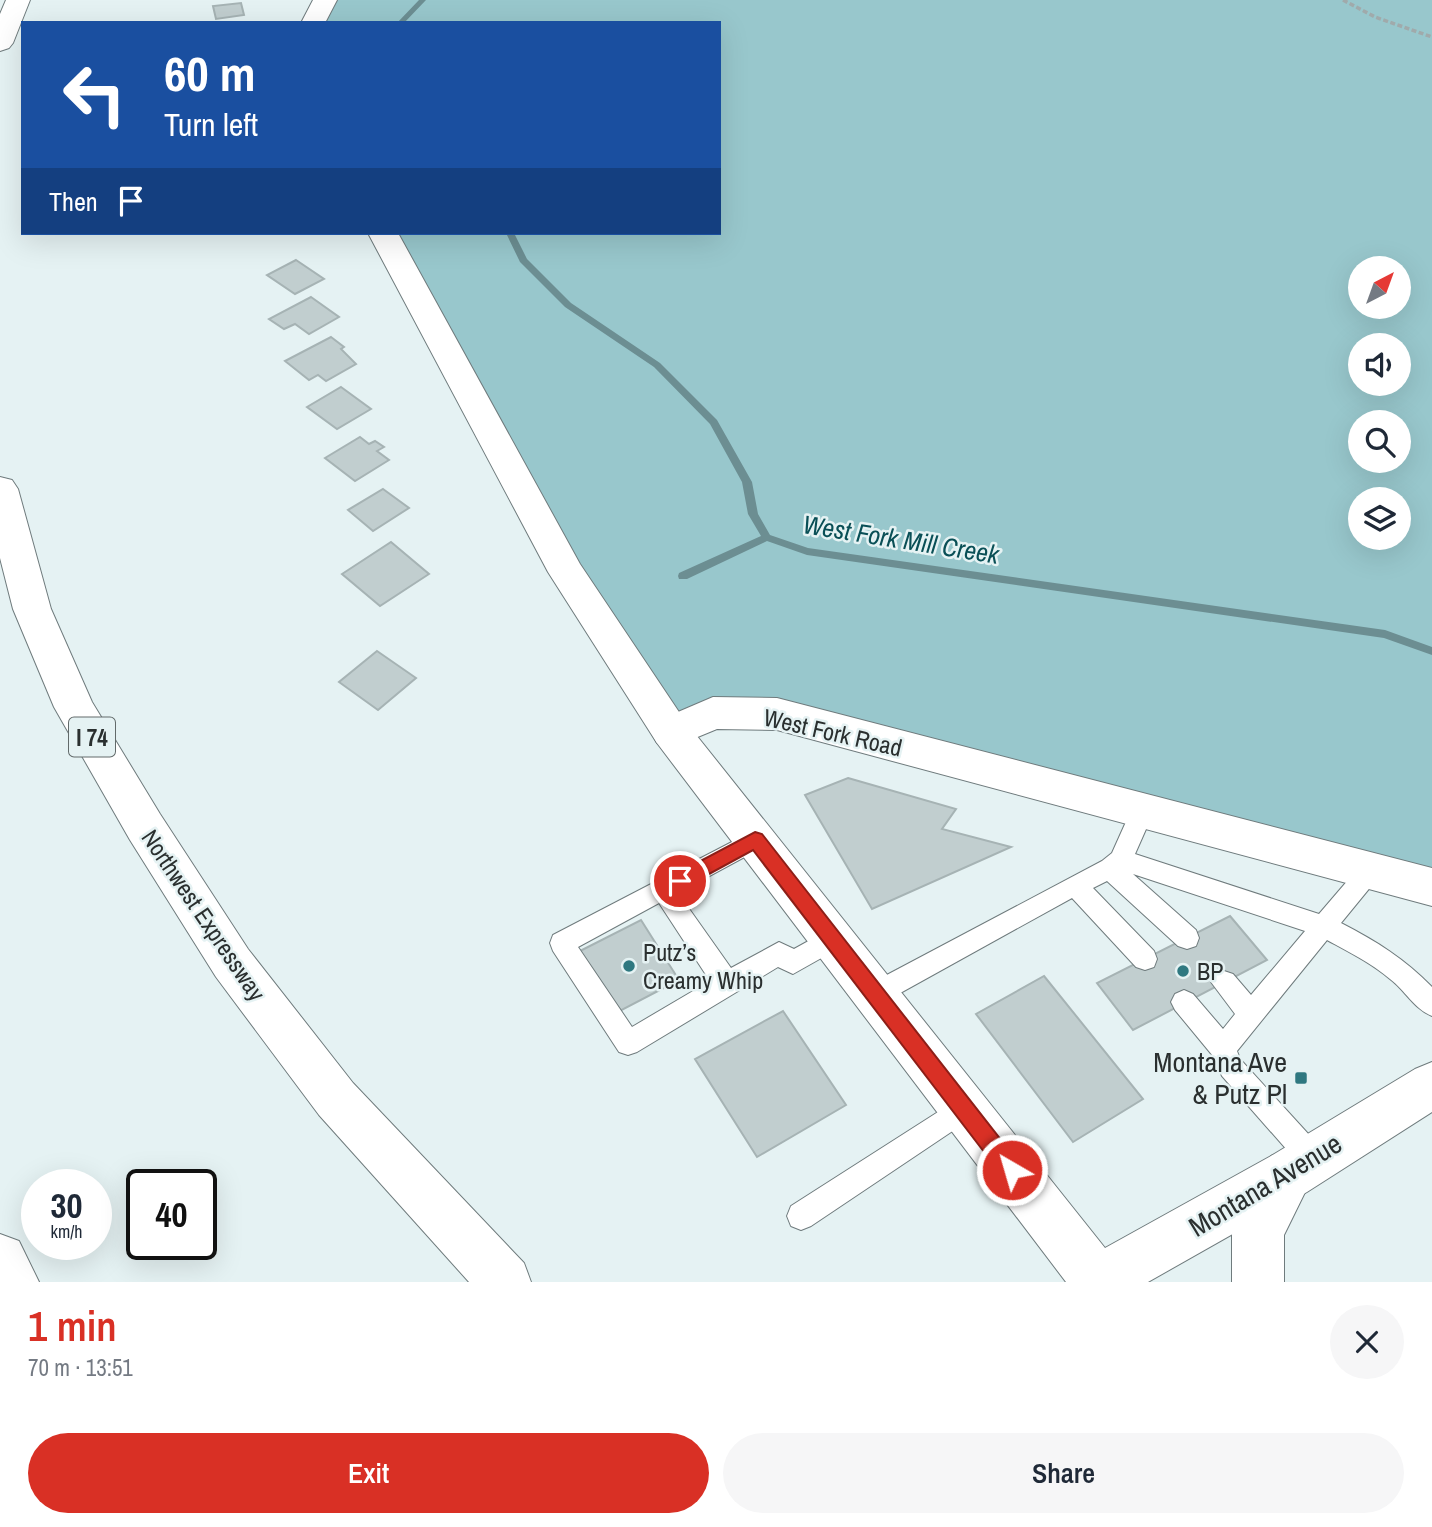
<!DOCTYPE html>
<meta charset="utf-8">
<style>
:root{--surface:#fff;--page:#f6f6f7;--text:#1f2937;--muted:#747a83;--accent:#d93025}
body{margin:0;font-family:"Archivo Narrow",sans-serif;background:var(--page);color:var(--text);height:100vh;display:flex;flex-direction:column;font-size:26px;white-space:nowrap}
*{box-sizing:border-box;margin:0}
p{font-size:23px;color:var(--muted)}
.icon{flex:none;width:38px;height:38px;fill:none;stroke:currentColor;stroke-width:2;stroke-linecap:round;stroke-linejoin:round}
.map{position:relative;height:1282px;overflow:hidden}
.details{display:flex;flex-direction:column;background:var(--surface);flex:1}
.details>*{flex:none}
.hud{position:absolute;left:21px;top:21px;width:700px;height:214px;border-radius:0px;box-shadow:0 7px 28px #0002;background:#1a4fa0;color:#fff;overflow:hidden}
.needle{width:46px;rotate:41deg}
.tools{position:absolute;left:1348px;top:256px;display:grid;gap:14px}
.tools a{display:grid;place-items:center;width:63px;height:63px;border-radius:50%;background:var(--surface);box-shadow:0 7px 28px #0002;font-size:35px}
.speed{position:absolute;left:21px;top:1169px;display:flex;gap:14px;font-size:35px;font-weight:700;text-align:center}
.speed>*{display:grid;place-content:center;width:91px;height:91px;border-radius:50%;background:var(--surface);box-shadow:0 7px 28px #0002;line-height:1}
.speed small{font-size:18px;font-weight:400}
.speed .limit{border:4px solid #111;border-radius:10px;background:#fff;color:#111}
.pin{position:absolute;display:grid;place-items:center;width:60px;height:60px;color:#fff;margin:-30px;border:4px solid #fff;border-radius:50%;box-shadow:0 2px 7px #0007}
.me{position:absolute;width:77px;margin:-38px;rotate:322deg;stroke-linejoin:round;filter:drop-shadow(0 0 5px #0008)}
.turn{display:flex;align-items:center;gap:24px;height:147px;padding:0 28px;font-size:32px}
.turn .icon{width:91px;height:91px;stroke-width:2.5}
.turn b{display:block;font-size:49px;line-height:60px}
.then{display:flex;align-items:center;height:66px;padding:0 28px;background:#0003;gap:14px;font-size:26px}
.round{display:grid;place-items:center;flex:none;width:74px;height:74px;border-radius:37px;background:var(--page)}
.summary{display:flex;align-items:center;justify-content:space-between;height:119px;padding:0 28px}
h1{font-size:42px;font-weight:600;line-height:52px;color:var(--accent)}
.primary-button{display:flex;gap:14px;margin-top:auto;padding:14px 28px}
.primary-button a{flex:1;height:80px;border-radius:42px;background:var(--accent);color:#fff;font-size:28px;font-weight:600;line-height:80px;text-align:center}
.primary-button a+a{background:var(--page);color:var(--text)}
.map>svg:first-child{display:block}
.forest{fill:#98c7cc;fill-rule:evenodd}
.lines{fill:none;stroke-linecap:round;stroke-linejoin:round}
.stream{fill:#6c8e92;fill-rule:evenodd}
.building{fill:#c1cecf;stroke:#a6b3b4;stroke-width:2}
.service-casing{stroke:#6f7b7d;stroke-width:2}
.minor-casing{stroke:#6f7b7d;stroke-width:2}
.tertiary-casing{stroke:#6f7b7d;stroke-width:2}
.motorway-casing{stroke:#6f7b7d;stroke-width:2}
.path{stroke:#a0aaab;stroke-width:3.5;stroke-dasharray:5 2.5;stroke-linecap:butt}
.service{fill:#fff;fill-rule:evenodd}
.minor{fill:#fff;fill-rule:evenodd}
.tertiary{fill:#fff;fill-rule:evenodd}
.motorway{fill:#fff;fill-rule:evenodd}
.route{fill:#d93025;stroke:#8d1f18;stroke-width:2}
.poi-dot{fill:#2f7880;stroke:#e5f2f3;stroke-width:2.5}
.labels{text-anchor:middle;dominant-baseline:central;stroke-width:5;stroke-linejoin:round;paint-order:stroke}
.shield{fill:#e5f2f3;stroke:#626a6a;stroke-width:2}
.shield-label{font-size:23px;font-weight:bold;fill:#2a2f2f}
.street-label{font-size:24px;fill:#2a2f2f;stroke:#e5f2f3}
.poi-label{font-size:24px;fill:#2a2f2f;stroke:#e5f2f3;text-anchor:start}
.water-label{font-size:26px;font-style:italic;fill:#094f56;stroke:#e5f2f3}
.near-poi-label{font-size:28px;fill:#2a2f2f;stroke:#e5f2f3;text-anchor:end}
.near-street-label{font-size:28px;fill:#2a2f2f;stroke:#e5f2f3}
</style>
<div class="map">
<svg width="1432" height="1282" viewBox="0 0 1432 1282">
<rect width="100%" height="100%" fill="#e5f2f3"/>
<path class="forest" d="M325,0H1432V887L777,714L671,732L566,572L383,233H719V23H313ZM1360,268H1398V306H1360ZM1360,345H1398V383H1360ZM1360,422H1398V460H1360ZM1360,499H1398V537H1360Z"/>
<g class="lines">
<path class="stream" d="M419,0H426L404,23H397Z
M506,233H514L527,259L571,303L660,363L717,420L752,482L758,514L770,535L808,548L1385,630L1432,647V655L1384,638L807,555L767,541L687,579H679L678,576L679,573L761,536L748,514L742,482L710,424L654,367L565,307L520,262Z"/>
</g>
<path class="building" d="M241,3L244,15L216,19L213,6Z
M296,260L324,279L295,294L267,275Z
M311,297L339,317L309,334L295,324L284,329L269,319Z
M331,337L344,347L341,349L356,364L326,381L318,375L309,380L285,361Z
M341,387L371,409L337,429L307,407Z
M360,437L369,444L375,441L384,447L377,451L389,460L355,481L325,458Z
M383,489L409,508L373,531L348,510Z
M391,542L429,574L380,606L342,574Z
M377,651L416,678L378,710L339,682Z
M848,778L956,809L942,829L1011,847L872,909L805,795Z
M1230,916L1267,960L1133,1030L1097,983Z
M641,920L679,980L616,1013L580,951Z
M1044,976L1143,1099L1073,1142L976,1014Z
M783,1011L846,1105L757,1157L695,1059Z"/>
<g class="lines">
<defs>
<path id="service" d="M1142,801L1150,804L1154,811L1135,854L1319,914L1361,865L1369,862L1377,865L1381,872L1377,879L1341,923C1376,941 1405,959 1432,987V1016C1414,1009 1405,990 1390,979C1371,963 1349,952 1327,940L1237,1051L1240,1059L1322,1149L1326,1158L1322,1167L1312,1171L1302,1167L1222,1076L1213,1056L1175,1010L1171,1002L1175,994L1184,990L1193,994L1223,1029L1235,1014L1211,982L1215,974L1224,971L1233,974L1251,995L1305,931L1133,874L1196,930L1199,938L1196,946L1187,949L1178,946L1107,881L1093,888L1154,951L1157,959L1154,967L1145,970L1136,967L1072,898L884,1002L875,1006L866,1002L862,994L866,986L1102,861L1112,853L1134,804Z
M755,830L763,833L767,840L763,847L678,893L731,968L779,942L794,949L832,928L841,931L844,939L841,947L793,974L778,967L637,1052L628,1055L619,1052L553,951L550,943L553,935ZM659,903L710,981L632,1027L578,947Z
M963,1096L972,1100L976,1109L972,1118L811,1226L801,1230L791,1226L787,1216L791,1206Z"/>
<path id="minor" d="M713,697L777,698L1432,868V906L777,730L717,729L671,748L657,743L651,732L657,721Z"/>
<path id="tertiary" d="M313,0H337L325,23H301Z
M368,233H398L580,564L685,721L1105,1248L1271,1156L1415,1069L1432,1062V1112L1307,1192L1148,1282H1066L657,743L548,572Z"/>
<path id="motorway" d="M6,0H30L13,43L9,48L0,51V14Z
M0,477L12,480L18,489L51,609L92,702L160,814L248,949L353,1083L524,1263L531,1282H469L319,1115L216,977L130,840L54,707L13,609L0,558Z
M1289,1149L1307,1156L1314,1174L1284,1235V1282H1232V1231L1240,1213L1271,1156Z
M0,1234L19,1241L39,1282H0Z
M1098,1255L1117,1262L1124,1282H1072L1079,1262Z"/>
</defs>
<use href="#service" class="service-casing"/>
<use href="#minor" class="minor-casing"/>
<use href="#tertiary" class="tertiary-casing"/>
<use href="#motorway" class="motorway-casing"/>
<path class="path" d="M1343,0L1375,17L1432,37"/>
<use href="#service" class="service"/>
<use href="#minor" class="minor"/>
<use href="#tertiary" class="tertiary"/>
<use href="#motorway" class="motorway"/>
</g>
<path class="route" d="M755,832L762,834L1019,1163L1022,1170L1019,1178L1012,1181L1004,1178L753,850L687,886L680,889L674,886L671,881L674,875Z"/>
<g class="poi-dot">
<circle cx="629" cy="966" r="7"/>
<circle cx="1183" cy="971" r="7"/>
<rect x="1294" y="1071" width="14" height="14" rx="3.5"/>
</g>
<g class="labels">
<rect class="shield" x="69" y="717.5" width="46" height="39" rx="5"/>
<g class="shield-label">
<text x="92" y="737">I 74</text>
</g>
<g class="street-label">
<text transform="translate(833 732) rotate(13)">West Fork Road</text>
<text transform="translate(204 915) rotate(56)">Northwest Expressway</text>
</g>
<g class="poi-label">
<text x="643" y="952">Putz’s<tspan x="643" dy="28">Creamy Whip</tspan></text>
<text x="1197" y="971">BP</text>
</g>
<g class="water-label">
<text transform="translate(901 539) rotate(9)">West Fork Mill Creek</text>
</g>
<g class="near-poi-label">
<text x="1287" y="1062">Montana Ave<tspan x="1287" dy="32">&amp; Putz Pl</tspan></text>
</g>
<g class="near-street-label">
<text transform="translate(1265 1185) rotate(-31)">Montana Avenue</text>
</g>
</g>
</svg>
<div class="tools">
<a><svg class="needle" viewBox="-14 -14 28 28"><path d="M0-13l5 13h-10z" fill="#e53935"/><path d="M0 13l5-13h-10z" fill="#747a83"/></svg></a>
<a><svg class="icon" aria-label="sound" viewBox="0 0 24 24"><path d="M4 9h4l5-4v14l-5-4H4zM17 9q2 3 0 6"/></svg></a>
<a><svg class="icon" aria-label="search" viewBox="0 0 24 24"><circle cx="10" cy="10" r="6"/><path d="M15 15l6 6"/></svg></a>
<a><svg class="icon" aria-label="layers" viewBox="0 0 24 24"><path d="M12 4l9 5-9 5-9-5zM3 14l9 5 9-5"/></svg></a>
</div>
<div class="speed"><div>30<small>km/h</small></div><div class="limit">40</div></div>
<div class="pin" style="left:680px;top:881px;background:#d93025"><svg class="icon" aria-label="arrive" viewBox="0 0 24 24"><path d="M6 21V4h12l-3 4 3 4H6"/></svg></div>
<svg class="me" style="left:1012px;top:1170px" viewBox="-20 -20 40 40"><circle r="17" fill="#d93025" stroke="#fff" stroke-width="3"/><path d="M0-11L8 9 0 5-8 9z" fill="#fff"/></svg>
<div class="hud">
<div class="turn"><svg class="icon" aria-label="left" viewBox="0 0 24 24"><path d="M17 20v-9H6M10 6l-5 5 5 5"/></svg><div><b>60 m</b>Turn left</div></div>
<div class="then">Then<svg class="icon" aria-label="arrive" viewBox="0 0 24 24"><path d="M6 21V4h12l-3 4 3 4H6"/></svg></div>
</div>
</div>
<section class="details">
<div class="summary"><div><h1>1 min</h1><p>70 m · 13:51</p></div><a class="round"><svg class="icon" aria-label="close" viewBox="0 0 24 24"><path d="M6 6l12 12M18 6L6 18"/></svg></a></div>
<div class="primary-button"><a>Exit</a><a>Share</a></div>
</section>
